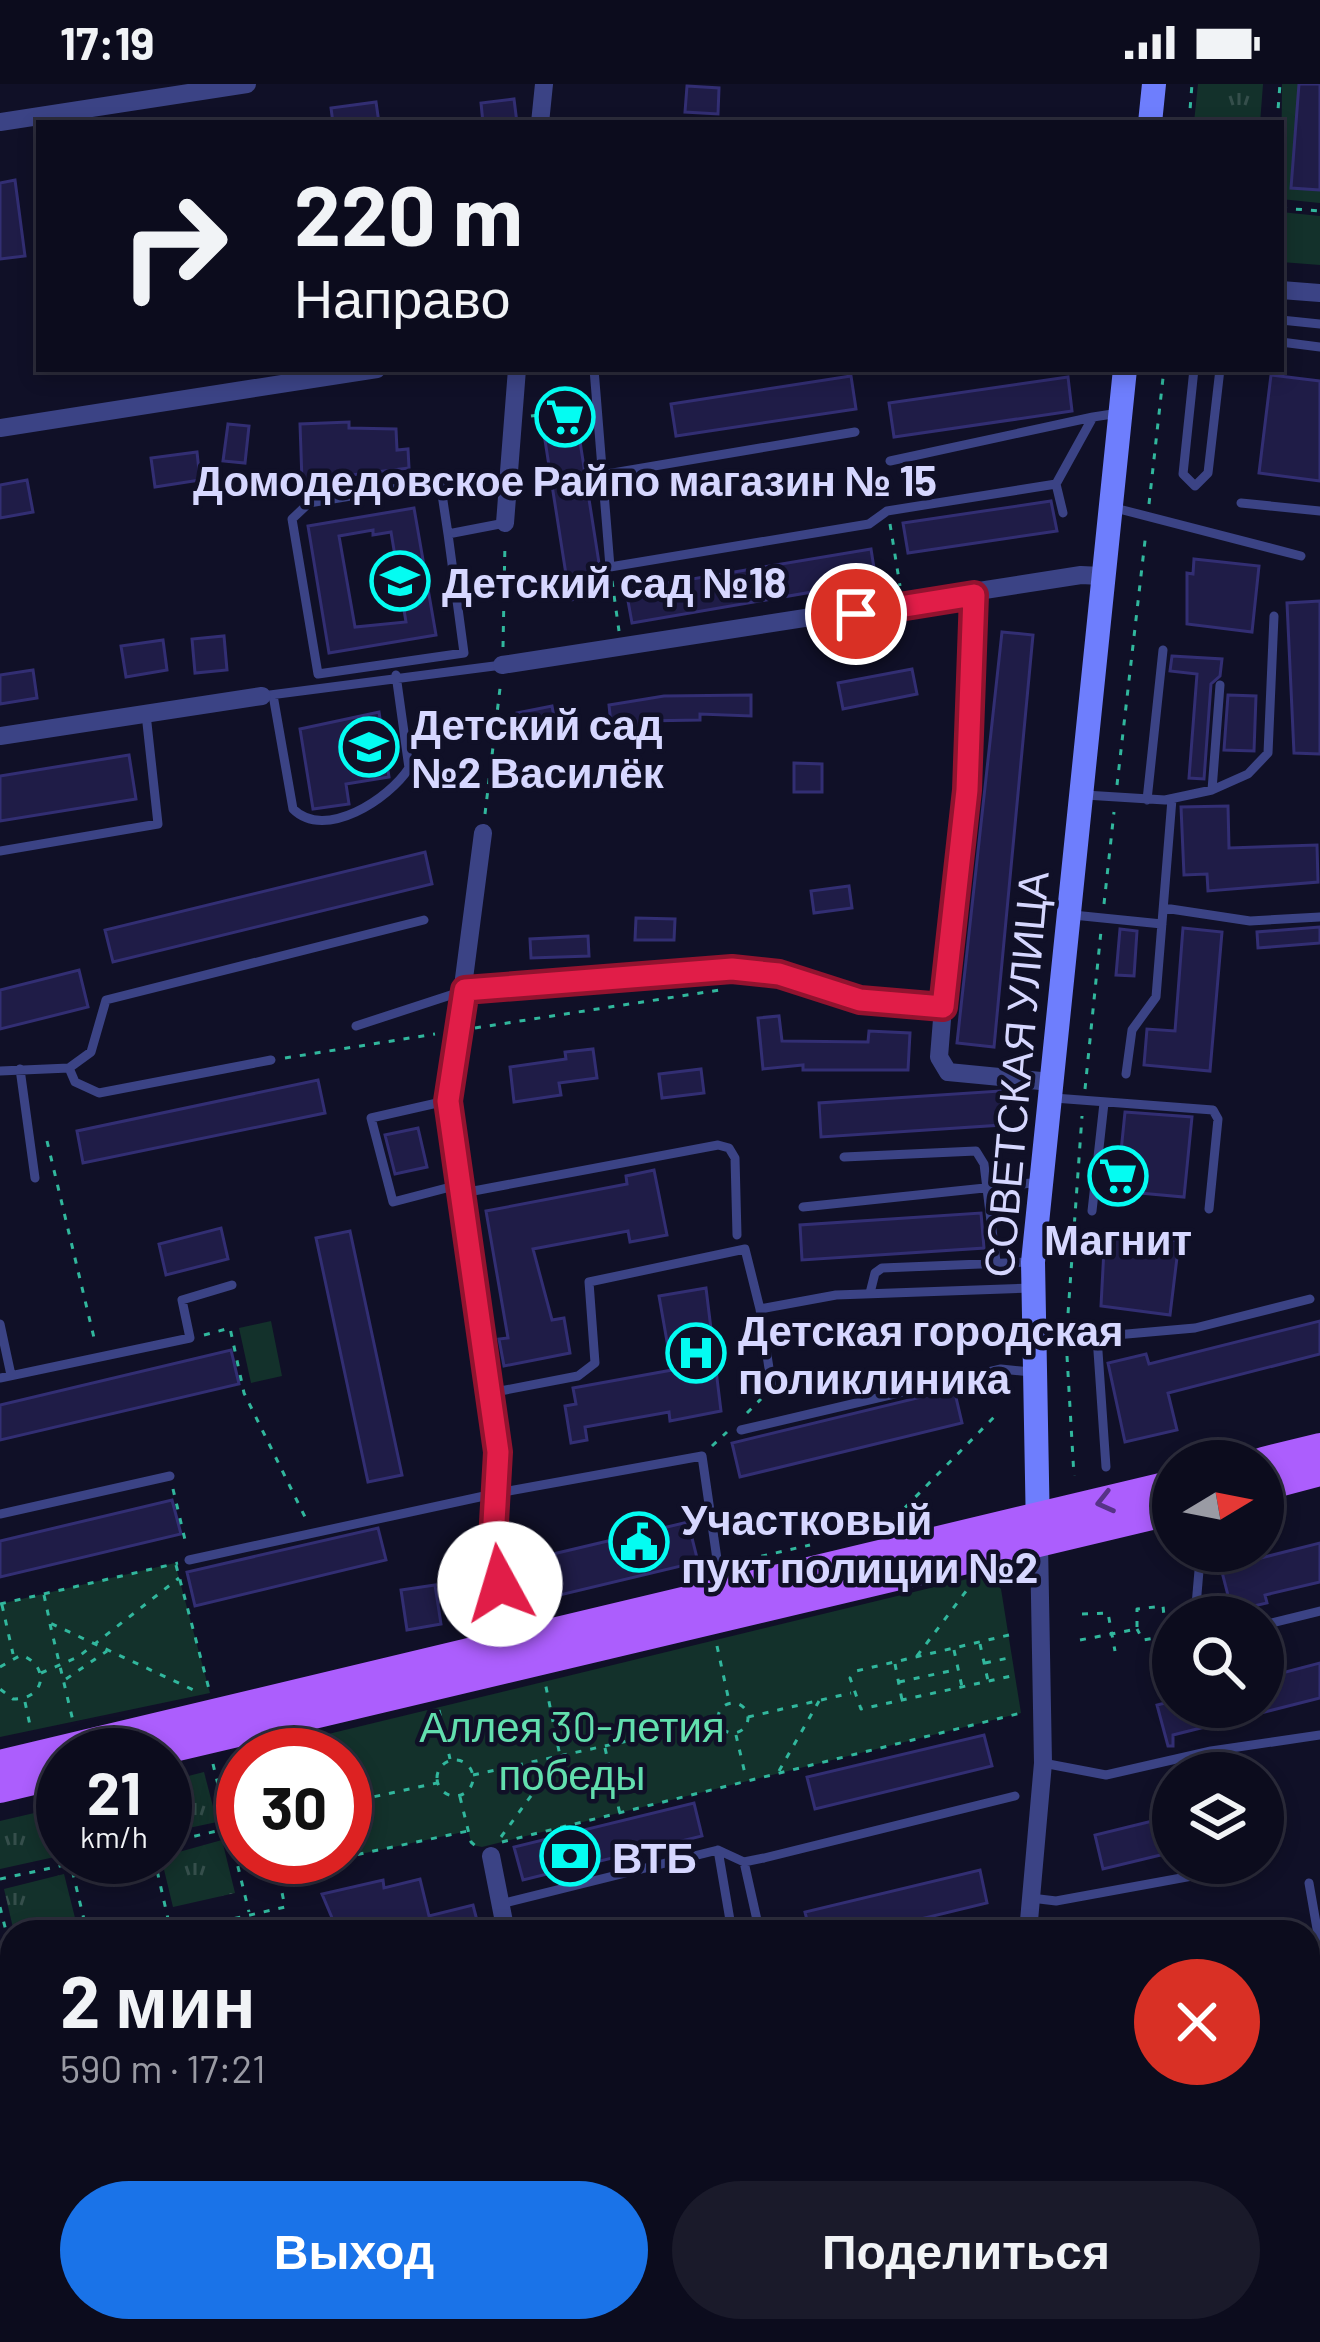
<!DOCTYPE html>
<html lang="ru">
<meta charset="utf-8">
<style>
:root{--surface:#0c0c1d;--page:#1a1a2a;--text:#f1f3f6;--muted:#9a9ba4;--line:#2c2c3b;--accent:#1a73e8}
body{margin:0;font-family:Barlow,sans-serif;background:var(--page);color:var(--text);height:100vh;display:flex;flex-direction:column;font-size:45px;white-space:nowrap}
*{box-sizing:border-box;margin:0}
p{font-size:39px;color:var(--muted)}
.icon{flex:none;width:66px;height:66px;fill:none;stroke:currentColor;stroke-width:2;stroke-linecap:round;stroke-linejoin:round}
.map{position:relative;flex:1;overflow:hidden}
.panel{position:absolute;left:0px;top:1836px;width:1320px;height:423px;display:flex;flex-direction:column;background:var(--surface);border-radius:36px 36px 0 0;box-shadow:0 6px 18px #0003,0 0 0 3px var(--line)}
.panel>*{flex:none}
.banner{position:absolute;left:36px;top:36px;width:1248px;height:252px;border-radius:0px;box-shadow:0 6px 18px #0003,0 0 0 3px var(--line);background:#0c0c1d;color:var(--text);overflow:hidden}
.needle{width:78px;rotate:80deg}
.tools{position:absolute;left:1152px;top:1356px;display:grid;gap:24px}
.tools a{display:grid;place-items:center;width:132px;height:132px;border-radius:50%;background:var(--surface);box-shadow:0 6px 18px #0003,0 0 0 3px var(--line);font-size:60px}
.speed{position:absolute;left:36px;top:1644px;display:flex;gap:24px;font-size:60px;font-weight:700;text-align:center}
.speed>*{display:grid;place-content:center;width:156px;height:156px;border-radius:50%;background:var(--surface);box-shadow:0 6px 18px #0003,0 0 0 3px var(--line);line-height:1}
.speed small{font-size:30px;font-weight:400}
.speed .limit{border:18px solid #d22;background:#fff;color:#111}
.pin{position:absolute;display:grid;place-items:center;width:102px;height:102px;color:#fff;margin:-51px;border:6px solid #fff;border-radius:50%;box-shadow:0 3px 12px #0007}
.me{position:absolute;width:132px;margin:-66px;rotate:354deg;stroke-linejoin:round;filter:drop-shadow(0 0 9px #0008)}
.turn{display:flex;align-items:center;gap:42px;height:252px;padding:0 60px;font-size:54px}
.turn .icon{width:156px;height:156px;stroke-width:2.5}
.turn b{display:block;font-size:84px;line-height:102px}
.round{display:grid;place-items:center;flex:none;width:126px;height:126px;border-radius:63px;background:var(--page)}
.headline{display:flex;align-items:center;justify-content:space-between;height:204px;padding:0 60px}
h1{font-size:72px;font-weight:700;line-height:90px}
.primary-button{display:flex;gap:24px;margin-top:auto;padding:24px 60px}
.primary-button a{flex:1;height:138px;border-radius:72px;background:var(--accent);color:#fff;font-size:48px;font-weight:700;line-height:138px;text-align:center}
.primary-button a+a{background:var(--page);color:var(--text)}
.status{display:flex;justify-content:space-between;align-items:center;height:84px;padding:0 60px;background:var(--surface);direction:ltr}
.status svg{height:33px;fill:currentColor}
.map>svg:first-child{display:block}
.grass{fill:url(#grass-tufts)}
.park{fill:#13312b}
.building{fill:#1f1c47;stroke:#322e73;stroke-width:3;fill-rule:evenodd}
.lines{fill:none;stroke-linecap:round;stroke-linejoin:round}
.path{stroke:#31b79d;stroke-width:3;stroke-dasharray:6 9;stroke-linecap:butt}
.service{stroke:#3b4385;stroke-width:9}
.minor{stroke:#3b4385;stroke-width:18}
.secondary{stroke:#6e7efd;stroke-width:24}
.primary{stroke:#ac5efd;stroke-width:30}
.oneway{stroke:#563387}
.route-casing{stroke:#92132f;stroke-width:30}
.route{stroke:#e11d48;stroke-width:21}
.labels{text-anchor:middle;dominant-baseline:central;stroke-width:9;stroke-linejoin:round;paint-order:stroke}
.poi-label{font-size:42px;font-weight:bold;fill:#d6d7ff;stroke:#101027;text-anchor:start}
.street-label{font-size:42px;fill:#d6d7ff;stroke:#101027}
.park-label{font-size:42px;fill:#62dfae;stroke:#101027}
</style>
<div class="status"><b>17:19</b><svg viewBox="0 0 49 12"><path d="M0 12V9h3v3zM5 12V6h3v6zM10 12V3h3v9zM15 12V0h3v12zM26 1h20v11H26zM47 4h2v5h-2z"/></svg></div>
<div class="map">
<svg width="1320" height="2258" viewBox="0 0 1320 2258">
<defs>
<pattern id="grass-tufts" width="24" height="20" patternUnits="userSpaceOnUse" patternTransform="scale(3)"><rect width="24" height="20" fill="#13312b"/><path d="M3 7l-1-3M5 7V3M7 7l1-3M15 17l-1-3M17 17v-4M19 17l1-3" fill="none" stroke="#354e4b"/></pattern>
</defs>
<rect width="100%" height="100%" fill="#101027"/>
<path class="grass" d="M1198,0H1263L1260,39H1194Z
M1282,0H1299L1291,103L1320,106V119L1281,115Z
M204,1688L217,1738L165,1749V1698Z
M43,1727L50,1730L59,1772L0,1785V1737Z
M222,1756L235,1809L173,1823L161,1773Z
M64,1790L78,1846L14,1848L4,1805Z"/>
<path class="park" d="M1281,128L1320,132V181L1281,178Z
M271,1237L282,1292L251,1299L239,1244Z
M175,1479L210,1609L0,1653V1520Z
M988,1490L1001,1505L1021,1629L482,1763L472,1761L468,1747L314,1780L313,1773H345V1671H290L287,1660Z"/>
<path class="building" d="M1299,0H1320V106L1291,104Z
M687,2L719,4L718,30L685,28Z
M514,15L517,39H483L481,19Z
M376,18L379,39H333L331,24Z
M15,96L25,172L0,175V99Z
M1271,291L1320,297V397L1259,389Z
M851,292L856,325L676,352L671,320Z
M1068,293L1072,327L894,353L889,319Z
M576,332L604,511L570,516L542,337Z
M349,338V344L396,345L397,366L408,365L409,384L302,397L300,340Z
M228,340L249,342L245,379L223,377Z
M197,368L200,396L155,403L151,374Z
M27,396L33,428L0,434V401Z
M1051,417L1057,447L908,469L903,439Z
M414,424L436,551L329,569L308,442ZM373,446V451L391,448L406,538L355,543L339,452Z
M871,465L876,497L632,539L626,506Z
M1194,475L1259,482L1252,548L1187,540V489L1193,490Z
M1320,517V670L1294,669L1287,519Z
M1002,548L1033,551L994,963L957,959Z
M224,552L227,586L195,589L192,555Z
M163,556L167,586L126,593L121,562Z
M1172,572L1222,575L1220,592L1211,600L1204,695L1189,694L1197,590L1170,587Z
M912,585L917,610L843,625L838,599Z
M33,586L37,614L0,620V591Z
M751,611V632L700,630V636L642,637L643,648L612,650L609,621L664,612Z
M1228,611L1256,612L1254,667L1224,666Z
M552,622L556,644L521,651L517,629Z
M379,628L389,693L346,700L349,720L313,725L300,645Z
M129,671L136,715L0,737V692Z
M794,679L822,680V708H794Z
M1228,722L1229,764L1317,761L1318,798L1208,807L1207,790L1184,791L1181,723Z
M425,768L432,800L113,878L105,846Z
M849,802L852,824L814,829L811,807Z
M636,834L675,835L674,856H635Z
M1320,843V859L1258,864L1257,848Z
M1183,844L1222,848L1210,987L1144,981L1147,945L1175,947Z
M1120,845L1137,847L1134,892L1116,891Z
M588,852L589,872L531,874L530,855Z
M79,886L88,923L0,945V906Z
M779,932L782,957L868,958L869,947L910,949L908,986H803V981L763,985L758,934Z
M593,965L597,994L559,999L561,1011L514,1018L510,983L566,975L565,968Z
M701,985L704,1009L662,1014L659,990Z
M318,996L325,1029L83,1079L77,1047Z
M1000,1007L1002,1041L821,1053L819,1019Z
M1125,1028L1192,1033L1184,1113L1117,1107Z
M418,1044L427,1083L395,1090L385,1051Z
M654,1086L667,1151L630,1158L628,1147L533,1165L552,1236L564,1234L570,1269L504,1282L499,1255L508,1254L486,1127L627,1100L626,1092Z
M981,1129L984,1164L802,1176L800,1141Z
M221,1144L228,1175L166,1191L159,1160Z
M350,1147L402,1391L368,1398L316,1154Z
M1110,1148L1179,1157L1170,1231L1101,1222L1104,1165L1108,1166Z
M706,1204L721,1327L670,1337L669,1328L585,1343L587,1356L571,1359L565,1322L576,1320L573,1304L672,1286L659,1212Z
M1320,1237V1270L1168,1309L1177,1346L1125,1358L1108,1279L1146,1270L1149,1280Z
M231,1266L239,1300L0,1356V1321Z
M954,1305L962,1339L740,1393L732,1359Z
M172,1416L181,1450L0,1493V1457Z
M688,1438L698,1478L518,1521L511,1480Z
M378,1444L386,1476L195,1522L187,1488Z
M1320,1459V1498L1265,1511L1267,1519L1232,1527L1221,1484Z
M435,1501L441,1540L407,1546L401,1506Z
M1320,1579V1614L1173,1651V1662H1168L1157,1621L1173,1617V1623H1263V1594Z
M984,1651L992,1682L815,1725L807,1693Z
M694,1719L702,1752L523,1796L514,1763Z
M1173,1732V1768L1103,1785L1095,1751Z
M980,1786L987,1819L867,1848H810L805,1828Z
M420,1795L429,1832L473,1821L480,1848H338L322,1810L383,1796L384,1804Z"/>
<g class="lines">
<path class="path" d="M1189,39L1192,0
M1277,39L1280,0
M1281,124L1320,127
M531,332L580,325
M1149,420L1164,285
M890,440L900,502
M612,497L619,547
M503,563L505,458
M1117,701L1146,448
M485,730L501,596
M1104,820L1114,728
M1015,920L1032,922
M475,944L726,905
M285,974L435,950
M1085,1005L1101,847
M47,1057L95,1258
M1067,1244L1082,1032
M204,1251L230,1244L244,1309L307,1437
M1067,1272L1074,1392
M747,1329L761,1315
M712,1362L727,1348
M173,1405L186,1460
M884,1445L996,1331
M732,1479L810,1461
M176,1481L209,1605
M44,1511L50,1539L200,1609
M0,1520L178,1479
M2,1521L13,1570
M1082,1530L1108,1529L1115,1567
M50,1540L73,1637
M1009,1551L856,1587L850,1594L861,1625L1016,1591
M1080,1556L1137,1545V1525L1163,1522L1166,1552L1143,1556L1137,1545
M980,1560L988,1597
M717,1562L729,1617
M954,1566L962,1603
M917,1572L973,1498
M985,1579L1013,1573
M895,1580L902,1616
M0,1583L21,1571C51,1582 45,1616 13,1615L0,1605
M41,1589L78,1573L179,1494
M66,1595L107,1567
M899,1598L959,1585
M25,1618L31,1646
M718 1634a15 15 0 1 1 30 0a15 15 0 1 1-30 0Z
M439,1626L450,1675
M748,1633L851,1609
M736,1651L746,1694
M605,1664L620,1730
M437 1694a18 18 0 1 1 36 0a18 18 0 1 1-36 0Z
M213,1680L249,1828
M779,1687L819,1617
M473,1691L718,1637
M345,1696L355,1698L363,1731L345,1739
M460,1713L471,1758L478,1764
M57,1719L63,1745
M345,1719L437,1699
M501,1753L560,1672L545,1598
M502,1758L1021,1629
M165,1759L243,1741
M69,1773L87,1848
M154,1773L171,1848
M0,1795L102,1773
M0,1823L12,1871
M176,1848L285,1823L279,1794L289,1785L468,1747
M0,1887L12,1885
M0,2050L12,2047
M0,2192L12,2189
M540,2258L543,2247"/>
<path class="service" d="M1281,236L1320,240
M1281,258L1320,263
M594,285L610,483L869,440L887,427L1056,400
M1194,285L1183,390L1195,402L1208,389L1220,285
M890,377L1093,333
M601,391L855,348
M1241,419L1320,427
M1115,424L1301,472
M1063,429L1056,400L1093,333L1119,329
M448,450L440,397L309,419L292,435L318,590L464,569L448,450L505,439
M270,611L502,581
M273,611L293,725C325,757 389,715 409,684L396,591
M1212,706L1248,690L1268,669L1274,532
M1085,711L1165,716L1212,706L1220,601
M1147,716L1163,566
M0,767L158,740L146,630
M1164,824L1250,837L1320,833
M1073,831L1162,840
M943,923L967,706L974,511
M356,942L460,908
M69,984L91,968L106,916L424,836
M20,985L35,1094
M0,987L69,984L75,998L99,1009L271,976
M1126,990L1132,946L1156,913L1172,715
M1054,1014L1213,1026L1218,1035L1209,1125
M446,1017L371,1034L393,1118L462,1100
M844,1073L976,1067L984,1080L996,1178
M463,1109L718,1061L729,1064L735,1074L737,1151
M803,1123L1041,1098
M1092,1127L1104,1019
M870,1209L875,1189L882,1184L1028,1178
M0,1240L11,1291
M1097,1253L1106,1383
M1036,1258L1195,1244L1310,1215
M0,1294L190,1254L182,1216L232,1201
M772,1304L760,1225L836,1211L1032,1204
M490,1309L578,1292L595,1279L589,1198L745,1165L760,1225
M741,1346L1001,1285L1031,1288
M0,1430L170,1392
M189,1476L498,1409L702,1372L718,1482
M1195,1533L1200,1475
M1263,1541L1320,1527
M1043,1679L1106,1691L1211,1667L1320,1651
M718,1766L732,1848
M744,1778L759,1845
M1309,1799L1320,1862
M1031,1814L1056,1817L1263,1779
M500,1820L718,1766L744,1778L764,1774L1015,1712
M583,1848H591
M1308,2133L1320,2122
M0,2151L12,2148
M1308,2173L1320,2166
M376,2247L378,2258
M574,2247L581,2258
M993,2247L994,2258
M1093,2247L1100,2258
M405,2258L442,2247
M811,2258L829,2247
M1199,2258L1219,2247"/>
<path class="minor" d="M0,38L247,0
M540,39L544,0
M1281,206L1320,209
M0,344L377,285
M505,439L517,285
M502,581L1081,491L1101,492
M0,652L262,612
M483,749L448,1017L498,1368L493,1456L511,1562
M465,906L732,885L779,890L860,916L943,923L939,973L948,988L1051,998
M491,1772L506,1848
M1028,1848L1043,1679L1039,1459
M1308,1985L1320,1977
M1308,2225L1320,2256
M0,2238L12,2236
M730,2247L737,2258
M1015,2247L1023,2258
M981,2258L984,2247"/>
<path class="secondary" d="M1150,39L1154,0
M1038,1448L1033,1178L1125,285"/>
<path class="primary" d="M1263,1378L1320,1364
M1263,1402L1320,1387
M140,1671L1173,1426
M0,1681L1173,1401
M0,1704L63,1689"/>
</g>
<defs><path id="oneway-chevron" d="M-2-3.5L2.5 0L-2 3.5" fill="none" stroke-width="1.6" stroke-linecap="round" stroke-linejoin="round" transform="scale(3)"/></defs>
<use class="oneway" href="#oneway-chevron" transform="translate(1105 1418) rotate(166)"/>
<g class="lines">
<defs>
<path id="route" d="M500,1500L493,1456L498,1368L448,1017L465,906L732,885L779,890L860,916L943,923L967,706L974,511L856,530"/>
</defs>
<use href="#route" class="route-casing"/>
<use href="#route" class="route"/>
</g>
<defs>
<symbol id="supermarket-ring" viewBox="-11 -11 22 22"><circle r="9.5" fill="#101027" stroke="#04fcf2" stroke-width="1.5"/><path d="M-6-5.5h2.5l.6 2H6L4.5 2H-2.5L-4.4-4H-6ZM-1.5 3.2a1.3 1.3 0 1 0 .1 0ZM3 3.2a1.3 1.3 0 1 0 .1 0Z" fill="#04fcf2"/></symbol>
<symbol id="school-ring" viewBox="-11 -11 22 22"><circle r="9.5" fill="#101027" stroke="#04fcf2" stroke-width="1.5"/><path d="M0-5L7-2L0 1L-7-2ZM-4 1L0 2.5L4 1V4Q0 6-4 4Z" fill="#04fcf2"/></symbol>
<symbol id="hospital-ring" viewBox="-11 -11 22 22"><circle r="9.5" fill="#101027" stroke="#04fcf2" stroke-width="1.5"/><path d="M-5-5h3v3.5h4V-5h3V5h-3V1.5h-4V5h-3Z" fill="#04fcf2"/></symbol>
<symbol id="civic-ring" viewBox="-11 -11 22 22"><circle r="9.5" fill="#101027" stroke="#04fcf2" stroke-width="1.5"/><path d="M-.6-6.5H3V-4.5H.6V-3L4-1V1h2V6H-6V1h2V-1L-.6-3ZM-1.2 2.5V6h2.4V2.5Z" fill="#04fcf2"/></symbol>
<symbol id="bank-ring" viewBox="-11 -11 22 22"><circle r="9.5" fill="#101027" stroke="#04fcf2" stroke-width="1.5"/><path d="M-6-4H6V4H-6ZM0-2.3a2.3 2.3 0 1 0 0 4.6a2.3 2.3 0 1 0 0-4.6Z" fill="#04fcf2"/></symbol>
</defs>
<g fill-rule="evenodd">
<use href="#supermarket-ring" x="532" y="300" width="66" height="66"/>
<use href="#school-ring" x="367" y="464" width="66" height="66"/>
<use href="#school-ring" x="336" y="630" width="66" height="66"/>
<use href="#supermarket-ring" x="1085" y="1059" width="66" height="66"/>
<use href="#hospital-ring" x="663" y="1236" width="66" height="66"/>
<use href="#civic-ring" x="606" y="1425" width="66" height="66"/>
<use href="#bank-ring" x="537" y="1739" width="66" height="66"/>
</g>
<g class="labels">
<g class="poi-label">
<text x="565" y="395" text-anchor="middle">Домодедовское Райпо магазин № 15</text>
<text x="442" y="497">Детский сад №18</text>
<text x="411" y="639">Детский сад<tspan x="411" dy="48">№2 Василёк</tspan></text>
<text x="1118" y="1154" text-anchor="middle">Магнит</text>
<text x="738" y="1245">Детская городская<tspan x="738" dy="48">поликлиника</tspan></text>
<text x="681" y="1434">Участковый<tspan x="681" dy="48">пукт полиции №2</tspan></text>
<text x="612" y="1772">ВТБ</text>
</g>
<g class="street-label">
<text transform="translate(1014 990) rotate(-85)">СОВЕТСКАЯ УЛИЦА</text>
</g>
<g class="park-label">
<text x="572" y="1641">Аллея 30-летия<tspan x="572" dy="48">победы</tspan></text>
</g>
</g>
</svg>
<div class="tools">
<a><svg class="needle" viewBox="-14 -14 28 28"><path d="M0-13l5 13h-10z" fill="#e53935"/><path d="M0 13l5-13h-10z" fill="#9a9ba4"/></svg></a>
<a><svg class="icon" aria-label="search" viewBox="0 0 24 24"><circle cx="10" cy="10" r="6"/><path d="M15 15l6 6"/></svg></a>
<a><svg class="icon" aria-label="layers" viewBox="0 0 24 24"><path d="M12 4l9 5-9 5-9-5zM3 14l9 5 9-5"/></svg></a>
</div>
<div class="speed"><div>21<small>km/h</small></div><div class="limit">30</div></div>
<div class="pin" style="left:856px;top:530px;background:#d93025"><svg class="icon" aria-label="arrive" viewBox="0 0 24 24"><path d="M6 21V4h12l-3 4 3 4H6"/></svg></div>
<svg class="me" style="left:500px;top:1500px" viewBox="-20 -20 40 40"><circle r="19" fill="#fff"/><path d="M0-13L10 11 0 6-10 11z" fill="#e11d48"/></svg>
<div class="banner">
<div class="turn"><svg class="icon" aria-label="right" viewBox="0 0 24 24"><path d="M7 20v-9h11M14 6l5 5-5 5"/></svg><div><b>220 m</b>Направо</div></div>
</div>
<section class="panel">
<div class="headline"><div><h1>2 мин</h1><p>590 m · 17:21</p></div><a class="round" style="background:#d93025;color:#fff"><svg class="icon" aria-label="close" viewBox="0 0 24 24"><path d="M6 6l12 12M18 6L6 18"/></svg></a></div>
<div class="primary-button"><a>Выход</a><a>Поделиться</a></div>
</section>
</div>
